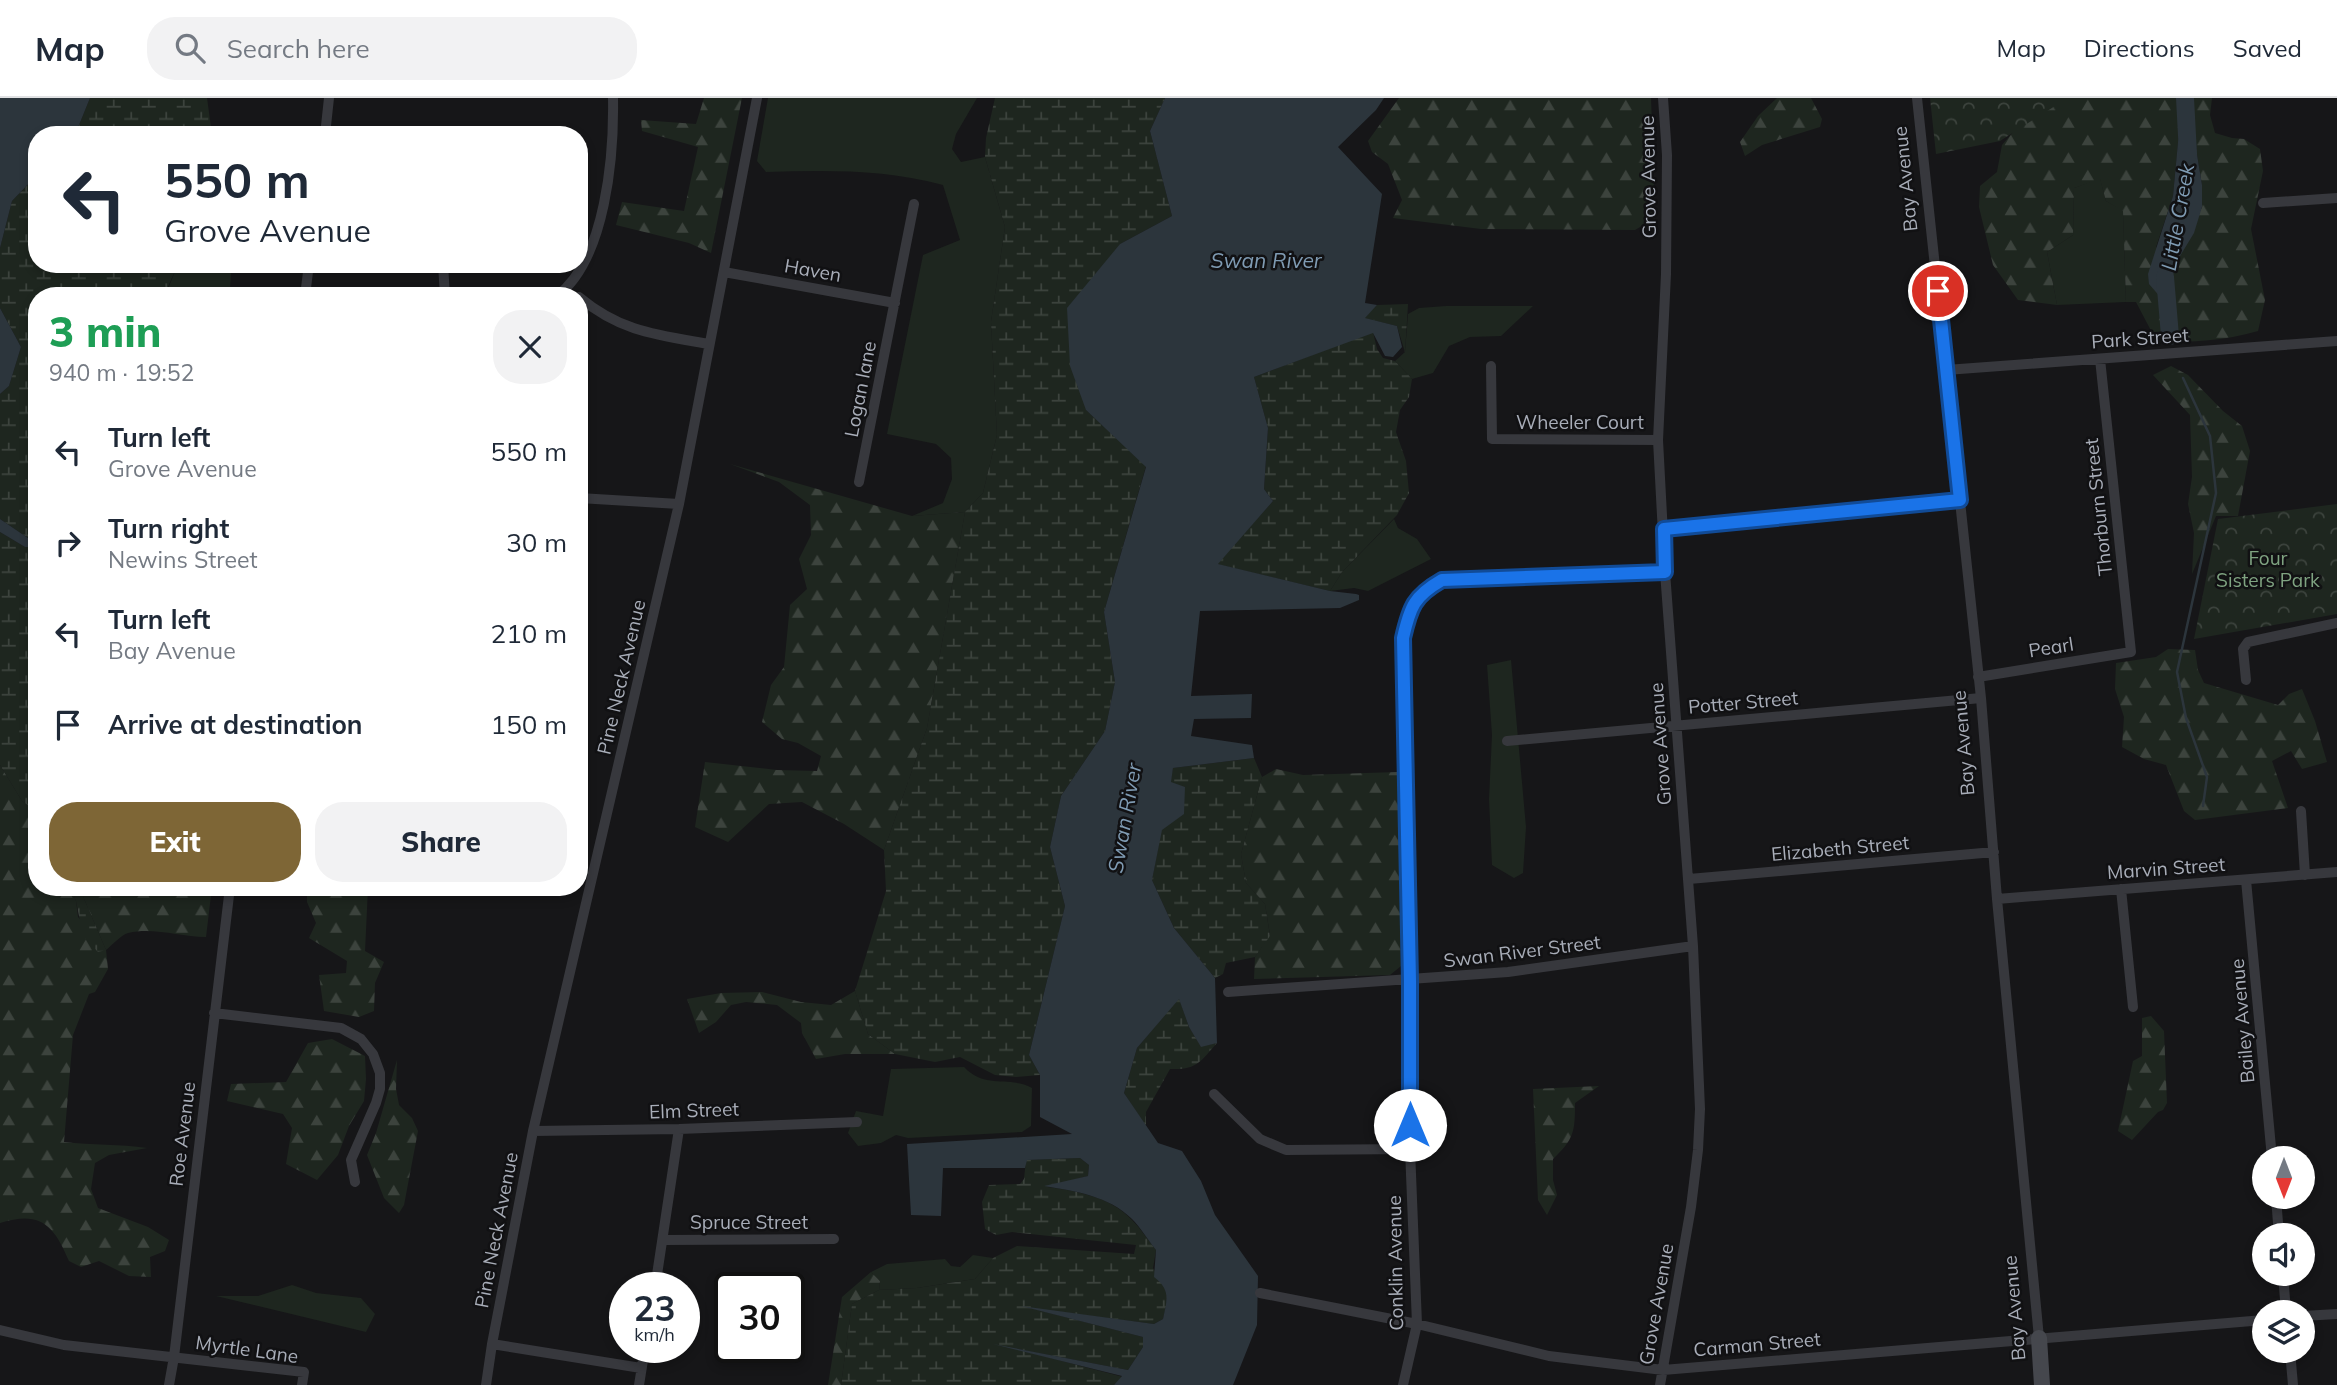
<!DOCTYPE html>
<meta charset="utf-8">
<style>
:root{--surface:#fff;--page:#f2f2f3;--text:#1f2937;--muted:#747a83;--line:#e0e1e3;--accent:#7e6636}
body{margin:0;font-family:Mulish,sans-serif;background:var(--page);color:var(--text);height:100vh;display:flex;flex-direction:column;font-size:26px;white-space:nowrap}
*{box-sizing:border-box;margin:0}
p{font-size:23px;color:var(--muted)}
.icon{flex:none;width:38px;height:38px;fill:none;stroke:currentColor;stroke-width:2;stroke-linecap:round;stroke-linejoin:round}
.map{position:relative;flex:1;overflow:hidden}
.drawer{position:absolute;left:28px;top:189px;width:560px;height:609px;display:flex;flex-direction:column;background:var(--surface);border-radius:28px;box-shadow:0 4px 10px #0003}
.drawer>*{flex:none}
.guide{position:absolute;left:28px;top:28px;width:560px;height:147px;border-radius:28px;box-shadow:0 4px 10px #0003;background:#fff;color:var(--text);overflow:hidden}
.needle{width:46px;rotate:180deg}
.controls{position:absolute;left:2252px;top:1048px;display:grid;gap:14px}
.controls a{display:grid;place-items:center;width:63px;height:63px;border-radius:50%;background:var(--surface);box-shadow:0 4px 10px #0003;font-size:35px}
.speed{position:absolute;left:609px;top:1174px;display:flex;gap:14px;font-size:35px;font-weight:700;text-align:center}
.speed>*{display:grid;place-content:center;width:91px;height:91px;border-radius:50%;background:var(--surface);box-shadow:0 4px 10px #0003;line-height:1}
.speed small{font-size:18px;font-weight:400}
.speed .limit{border:4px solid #111;border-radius:10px;background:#fff;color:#111}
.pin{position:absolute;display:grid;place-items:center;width:60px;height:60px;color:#fff;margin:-30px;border:4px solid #fff;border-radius:50%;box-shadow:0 2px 7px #0007}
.me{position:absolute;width:77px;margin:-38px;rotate:0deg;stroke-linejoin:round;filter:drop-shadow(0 0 5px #0008)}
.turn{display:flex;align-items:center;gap:24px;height:147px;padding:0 21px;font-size:32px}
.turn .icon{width:91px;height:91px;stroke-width:2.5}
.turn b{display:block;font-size:49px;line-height:60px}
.round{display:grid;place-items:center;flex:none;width:74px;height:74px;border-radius:28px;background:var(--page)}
.summary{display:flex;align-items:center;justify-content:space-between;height:119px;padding:0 21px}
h1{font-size:42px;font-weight:800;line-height:52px;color:#1e9e55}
.primary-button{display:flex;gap:14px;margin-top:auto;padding:14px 21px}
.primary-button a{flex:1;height:80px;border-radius:28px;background:var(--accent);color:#fff;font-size:28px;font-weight:800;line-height:80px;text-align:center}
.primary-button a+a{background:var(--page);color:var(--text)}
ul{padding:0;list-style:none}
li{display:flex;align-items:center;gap:21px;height:91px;padding:0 21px}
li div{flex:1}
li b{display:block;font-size:26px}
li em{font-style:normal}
header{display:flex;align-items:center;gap:42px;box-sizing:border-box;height:98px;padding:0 35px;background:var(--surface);border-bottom:2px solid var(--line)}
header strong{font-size:33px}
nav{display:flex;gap:38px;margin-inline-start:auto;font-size:24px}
.search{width:490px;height:63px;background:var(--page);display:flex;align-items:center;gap:18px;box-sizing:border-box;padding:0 24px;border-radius:28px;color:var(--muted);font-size:26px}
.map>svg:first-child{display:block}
.grass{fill:#1e261f}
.forest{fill:url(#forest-firs);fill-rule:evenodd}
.wetland{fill:url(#wetland-marsh)}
.park{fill:url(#park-crowns)}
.water{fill:#2c353c}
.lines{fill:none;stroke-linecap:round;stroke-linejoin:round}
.stream{stroke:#2c353c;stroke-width:2.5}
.river{stroke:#2c353c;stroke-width:18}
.street{stroke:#37383d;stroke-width:10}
.secondary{stroke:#45474d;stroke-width:16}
.route-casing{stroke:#114b97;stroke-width:18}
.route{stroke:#1a73e8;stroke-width:12}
.labels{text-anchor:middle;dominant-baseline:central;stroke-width:5;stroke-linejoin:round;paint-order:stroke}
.street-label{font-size:19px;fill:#a8adb8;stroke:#111113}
.park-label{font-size:19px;fill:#7fa381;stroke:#111113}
.water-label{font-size:21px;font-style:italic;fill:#7f9bb3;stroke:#111113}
</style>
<header>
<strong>Map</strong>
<div class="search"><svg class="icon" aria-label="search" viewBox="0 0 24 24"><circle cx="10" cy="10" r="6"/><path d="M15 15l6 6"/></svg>Search here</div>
<nav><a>Map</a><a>Directions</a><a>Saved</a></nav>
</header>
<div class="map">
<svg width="2337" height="1287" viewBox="0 0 2337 1287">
<defs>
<pattern id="forest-firs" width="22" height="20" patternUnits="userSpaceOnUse" patternTransform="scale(1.75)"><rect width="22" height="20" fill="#1e261f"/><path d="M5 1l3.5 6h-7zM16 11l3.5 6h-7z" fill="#3c433d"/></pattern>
<pattern id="wetland-marsh" width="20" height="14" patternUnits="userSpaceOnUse" patternTransform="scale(1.75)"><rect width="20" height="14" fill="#1e261f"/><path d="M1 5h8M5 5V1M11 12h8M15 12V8" fill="none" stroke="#3c433d"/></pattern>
<pattern id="park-crowns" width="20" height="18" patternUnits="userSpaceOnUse" patternTransform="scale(1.75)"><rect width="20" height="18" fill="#1e261f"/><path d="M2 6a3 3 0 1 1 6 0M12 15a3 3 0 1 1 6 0" fill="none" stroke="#3c433d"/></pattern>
</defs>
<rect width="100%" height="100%" fill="#161618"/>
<path class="grass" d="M768,0H977L956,36L952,51L961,64L985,59L1005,129L991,224L997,337L983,395L965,414L912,418L943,405L952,381L951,360L936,346L887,336L923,157L960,142L943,87C886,71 825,72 766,74L757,63Z
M2100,80L2106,103L2123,112L2126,204L2057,207L2047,154L2073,137L2074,90Z
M178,166H244L231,174L230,191L224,198H165Z
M1446,208H1533L1501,238L1470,239L1449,248L1433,275L1412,281L1395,263L1405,254L1408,216L1419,210Z
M1394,421L1398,430L1417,441L1431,461L1368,493L1354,490L1330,493L1342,474Z
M37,515V568L30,538Z
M1511,562L1526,729L1523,775L1514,780L1492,767L1489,701L1492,637L1487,567Z
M964,969C986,992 1009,977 1032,990L1031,1028L1022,1034L908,1040L896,1037L881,1045L858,1048L848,1035L856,1013L883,1018L891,971Z
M973,1157L993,1160L975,1181L917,1190L879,1192L880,1183L871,1174L887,1166L945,1161L951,1168L960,1169Z
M292,1187L316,1195L361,1200L375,1216L366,1234L216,1198H258Z"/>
<path class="forest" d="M704,0H742L711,155L689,145L616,127L622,104L684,113L698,49L642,33L641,22L696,26Z
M1399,0H1651L1655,120L1635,132L1481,131L1393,120L1402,102L1388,66L1372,54L1368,43Z
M1777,0H1811L1822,21L1820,29L1762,47L1745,58L1740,44L1758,18Z
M2066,0H2212L2210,17L2215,35L2232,40L2244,41L2260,51L2263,73L2251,131L2265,202L2258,233C2224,243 2192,244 2157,244L2136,204H2126L2123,113L2106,103L2100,81L2074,90L2073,137L2047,154L2057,207L2018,202L1993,167L1979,109L1980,88L1997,74L2002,47L2026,19ZM2182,30L2194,38L2202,87V109L2174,168L2156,149L2173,98L2178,44Z
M2171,268L2188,277L2223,313L2242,328L2250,353L2238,418H2216L2192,476L2194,435L2188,406L2192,379L2190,317L2153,277Z
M730,366L912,418L965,414L927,630L884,752L844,726L802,704L769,706L728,744L695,729L705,664L777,672L817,673L821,658L798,645L782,641L762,624L771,587L784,569L790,507L807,491L799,461L811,437L810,407L779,384Z
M2168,551L2195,552L2198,572L2204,585L2278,607L2289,596L2302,591L2315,623L2327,664L2302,671L2291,653L2272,663L2288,710L2195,722L2184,713L2166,667L2144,661L2122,649L2124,619L2115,591L2116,565L2156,559Z
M0,667L22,703L37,714L33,758H37V789H70L76,803L78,819L106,852L79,789H176L211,797L206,839C180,839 154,829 128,835C121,837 112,847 106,852L108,871L95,894L89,896L73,937L64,1044C91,1047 119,1046 147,1050L109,1057L95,1065L91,1091L98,1110L148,1129L169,1142L165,1153L150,1159L151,1179L129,1178L99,1163L81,1169L69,1163C54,1127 40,1112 0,1125Z
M1276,671L1303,677L1398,674L1401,868L1390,877L1254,881L1255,859L1270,837L1265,806L1246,785L1241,756L1262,679Z
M307,789H368L365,853L384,864L375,885L374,913L359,919L324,913L319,877L346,875L347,863L309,840L316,825L307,804Z
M855,893L868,936L895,956H845L816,961L802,935L801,925L777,907L746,904L731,907L716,924L699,935L687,901L721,895L762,894L801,904L831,907Z
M2151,918L2164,933L2167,1005L2163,1012L2158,1014L2132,1042L2118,1033L2133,963L2142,958V920Z
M332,941L365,958L366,981L364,1003L349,1028L338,1057L317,1082L286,1066L292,1030L283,1016L227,1003L231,986L286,984L308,945Z
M397,962L396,991L399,1007L412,1020L418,1033L404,1107L399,1115L384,1100L367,1057L376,1035Z
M1599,988L1575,1005C1575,1034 1574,1041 1553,1061V1082L1557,1097L1547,1117L1538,1102L1533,991Z
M871,1174L880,1183L879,1192L852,1206L841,1287H828L842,1199Z"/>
<path class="wetland" d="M90,0H207L212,37H75Z
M995,0H1165L1150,33L1172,118L1120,146L1086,312L1146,368L1104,514L1115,584L1105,633L1061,698L1050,749L1065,808L1029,957L1040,977L1016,979L995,977L960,959L935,964L895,956L868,936L855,893L886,793L884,752L927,630L965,414L983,395L997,337L991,224L1005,129L985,59L986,40Z
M37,77V166H178L164,198H37V515L30,538L37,568V714L22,703L0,667V434L25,449L28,440L0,421V296L9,288L21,249L0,210V150L12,103Z
M1408,206L1405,254L1397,228L1364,220L1377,207Z
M1373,234L1377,251L1383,260L1395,263L1412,281L1409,299L1400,312L1396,334L1406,363L1409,395L1397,417L1342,474L1330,493L1217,466L1273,403L1264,391L1268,330L1254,279Z
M1254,660L1262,679L1241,756L1246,785L1265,806L1270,838L1255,859L1226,865L1223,876L1215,880L1174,830L1152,782L1173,670Z
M70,789H79L106,852L98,854L83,838L76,803Z
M1179,900L1189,929L1201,948L1217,945C1200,964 1197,972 1170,971L1146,1014V1028L1124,995L1137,950Z
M1080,1060L1089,1067L1088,1078L1047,1089C1077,1093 1111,1099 1132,1122C1141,1131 1148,1142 1156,1152L1153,1170L1163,1185L1168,1200L1163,1221L1154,1226L1030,1210L1143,1239V1249L1128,1272L1012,1250L1123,1279L1114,1287H841L852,1206L879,1192L917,1190L975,1181L993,1160L1017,1148L1134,1156L1136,1147L1012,1134L996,1137L985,1131L982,1104L989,1087L1020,1086L1024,1081L1026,1062Z"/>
<path class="park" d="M1930,0H2078L2055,8L2000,43L1936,56Z
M2337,406V516L2194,541L2218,421Z"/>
<path class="water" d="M0,0H90L75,37H37V77L12,103L0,150Z
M1165,0H1384L1376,12L1338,49L1382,96L1365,205L1377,207L1365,220L1397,228L1402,249L1393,259L1385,258L1373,235L1254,279L1268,330L1264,391L1273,403L1218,466L1330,493L1356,496L1359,497V502L1340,510L1200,513L1191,598L1252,596L1251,620L1194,621L1191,638L1252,647L1254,660L1173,670L1171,684L1185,689L1184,716L1162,732L1152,782L1174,830L1215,880L1217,945L1201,949L1189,929L1179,901L1137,950L1124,995L1158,1045L1182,1053L1201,1083L1215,1117L1258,1178L1257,1227L1233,1287H1114L1122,1278L993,1246L1128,1272L1143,1249V1239L1021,1208L1154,1226L1163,1221C1167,1202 1171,1192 1154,1179L1156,1152C1148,1142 1141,1130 1132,1121C1109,1098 1075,1093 1044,1088L1088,1078L1089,1067L1080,1060L1027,1062L1025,1070H943L941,1118L911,1117L907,1046L1072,1036L1040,1019V977L1029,957L1065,808L1050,749L1061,698L1105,633L1115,584L1104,514L1146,369L1086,312L1070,268L1067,210L1120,146L1172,118L1150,33Z
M2182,30L2194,38L2202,87V109L2194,135L2174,168L2171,200L2162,201L2149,186L2148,176L2173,98L2178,44Z
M0,210L21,249L9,288L0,296Z
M0,421L28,440L33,449H25L0,434Z"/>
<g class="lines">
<path class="stream" d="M2183,280L2210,338L2216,395L2177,574L2186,620L2207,679L2203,708"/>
<path class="river" d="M2185,0L2188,56
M2165,179L2170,238"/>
<path class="street" d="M1917,0L1981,600L1997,801L2039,1240
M325,37L329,0
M2263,105L2337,100
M443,166L445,198
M724,174L895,205
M305,198L309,166
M557,198C606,161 614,57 613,0
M579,199C621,234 657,237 709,246
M1491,268L1492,341L1658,342
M1946,272L2337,243
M859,384L914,106
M579,400L679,406
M1664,431L1960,402
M1978,579L2131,554L2100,261
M2246,582L2243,551L2248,544L2337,525
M1507,643L1981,600
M2301,713L2305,777
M1689,781L1994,754
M2246,782L2272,1060
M2121,791L2133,909
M1997,801L2337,774
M1228,894L1508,874L1693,848
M214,915L341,930L361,941L373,956L380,975V991L376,1005L351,1062L355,1084
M1214,996L1260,1041L1286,1052L1410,1051
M533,1033L679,1031L857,1024
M2276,1099L2279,1138
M663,1142L834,1141
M2283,1176L2286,1214
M655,1190L679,1031
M1260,1195L1417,1226L1549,1258L1663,1272L2264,1222
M2303,1218L2337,1216
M0,1232L64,1247L304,1274L302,1287
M492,1246L641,1270
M2290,1253L2293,1287
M169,1287L174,1259L230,789
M486,1287L492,1246L533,1033L679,406L757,0
M639,1287L645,1250
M1403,1287L1417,1226L1410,1051V882L1403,540C1409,509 1413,498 1442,482L1665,474
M1660,1287L1691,1109L1698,1052L1700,1011L1693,848L1665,474L1658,342L1666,176L1667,57L1663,0"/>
<path class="secondary" d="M2039,1240L2042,1287"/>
</g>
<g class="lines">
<defs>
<path id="route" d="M1410,1027V883L1403,540C1410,509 1414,498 1442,482L1665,474L1664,431L1960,402L1938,193"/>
</defs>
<use href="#route" class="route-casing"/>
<use href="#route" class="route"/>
</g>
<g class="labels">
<g class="street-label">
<text transform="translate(1648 79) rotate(-91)">Grove Avenue</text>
<text transform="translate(1905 81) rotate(-96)">Bay Avenue</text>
<text transform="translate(813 172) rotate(10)">Haven</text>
<text transform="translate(2140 240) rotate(-4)">Park Street</text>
<text transform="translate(860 291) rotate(-79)">Logan lane</text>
<text x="1580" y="324">Wheeler Court</text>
<text transform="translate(2098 409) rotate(-96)">Thorburn Street</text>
<text transform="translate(2051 549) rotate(-9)">Pearl</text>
<text transform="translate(621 579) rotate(-77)">Pine Neck Avenue</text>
<text transform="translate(1743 604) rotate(-5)">Potter Street</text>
<text transform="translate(1963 645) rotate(-95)">Bay Avenue</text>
<text transform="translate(1660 646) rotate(-94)">Grove Avenue</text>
<text transform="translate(1840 750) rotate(-5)">Elizabeth Street</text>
<text transform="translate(2166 770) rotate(-4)">Marvin Street</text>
<text transform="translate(1522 853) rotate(-7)">Swan River Street</text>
<text transform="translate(2242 923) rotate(-95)">Bailey Avenue</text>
<text transform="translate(694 1012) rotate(-2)">Elm Street</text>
<text transform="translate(182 1036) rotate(-83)">Roe Avenue</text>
<text x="749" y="1124">Spruce Street</text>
<text transform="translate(496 1132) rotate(-79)">Pine Neck Avenue</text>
<text transform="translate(1395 1165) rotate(-91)">Conklin Avenue</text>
<text transform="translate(1656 1206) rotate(-80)">Grove Avenue</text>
<text transform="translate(2014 1210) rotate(-95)">Bay Avenue</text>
<text transform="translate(1757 1246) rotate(-5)">Carman Street</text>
<text transform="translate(247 1251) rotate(8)">Myrtle Lane</text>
</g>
<g class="park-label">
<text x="2268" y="460">Four<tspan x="2268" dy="22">Sisters Park</tspan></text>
</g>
<g class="water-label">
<text transform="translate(2177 119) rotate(-80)">Little Creek</text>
<text x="1266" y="162">Swan River</text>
<text transform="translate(1124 720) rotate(-80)">Swan River</text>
</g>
</g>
</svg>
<div class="controls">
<a><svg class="needle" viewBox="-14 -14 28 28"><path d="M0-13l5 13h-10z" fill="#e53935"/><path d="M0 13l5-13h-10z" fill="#747a83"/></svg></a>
<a><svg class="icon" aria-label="sound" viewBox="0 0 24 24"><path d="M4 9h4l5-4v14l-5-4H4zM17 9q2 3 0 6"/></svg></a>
<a><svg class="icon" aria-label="layers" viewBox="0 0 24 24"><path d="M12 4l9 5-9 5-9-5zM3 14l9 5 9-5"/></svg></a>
</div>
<div class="speed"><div>23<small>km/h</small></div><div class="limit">30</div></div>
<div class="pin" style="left:1938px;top:193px;background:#d93025"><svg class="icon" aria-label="arrive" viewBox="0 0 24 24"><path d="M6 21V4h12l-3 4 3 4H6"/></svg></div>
<svg class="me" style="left:1410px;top:1027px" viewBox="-20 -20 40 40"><circle r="19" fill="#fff"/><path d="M0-13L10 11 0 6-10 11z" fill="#1a73e8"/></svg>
<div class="guide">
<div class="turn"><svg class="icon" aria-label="left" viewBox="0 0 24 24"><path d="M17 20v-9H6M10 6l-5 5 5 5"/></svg><div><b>550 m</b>Grove Avenue</div></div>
</div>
<section class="drawer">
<div class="summary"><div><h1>3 min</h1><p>940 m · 19:52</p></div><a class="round"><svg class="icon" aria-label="close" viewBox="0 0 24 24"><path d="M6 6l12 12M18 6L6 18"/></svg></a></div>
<ul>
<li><svg class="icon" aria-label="left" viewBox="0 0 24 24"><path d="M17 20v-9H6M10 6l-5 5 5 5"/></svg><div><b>Turn left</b><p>Grove Avenue</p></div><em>550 m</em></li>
<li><svg class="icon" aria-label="right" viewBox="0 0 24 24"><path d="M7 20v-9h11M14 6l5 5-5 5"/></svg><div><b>Turn right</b><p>Newins Street</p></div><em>30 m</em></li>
<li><svg class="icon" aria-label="left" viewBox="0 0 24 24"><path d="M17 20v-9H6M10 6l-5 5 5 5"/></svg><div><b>Turn left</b><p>Bay Avenue</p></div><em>210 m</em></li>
<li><svg class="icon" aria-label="arrive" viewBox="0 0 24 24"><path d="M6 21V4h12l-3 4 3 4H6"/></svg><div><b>Arrive at destination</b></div><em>150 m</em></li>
</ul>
<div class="primary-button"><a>Exit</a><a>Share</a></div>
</section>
</div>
